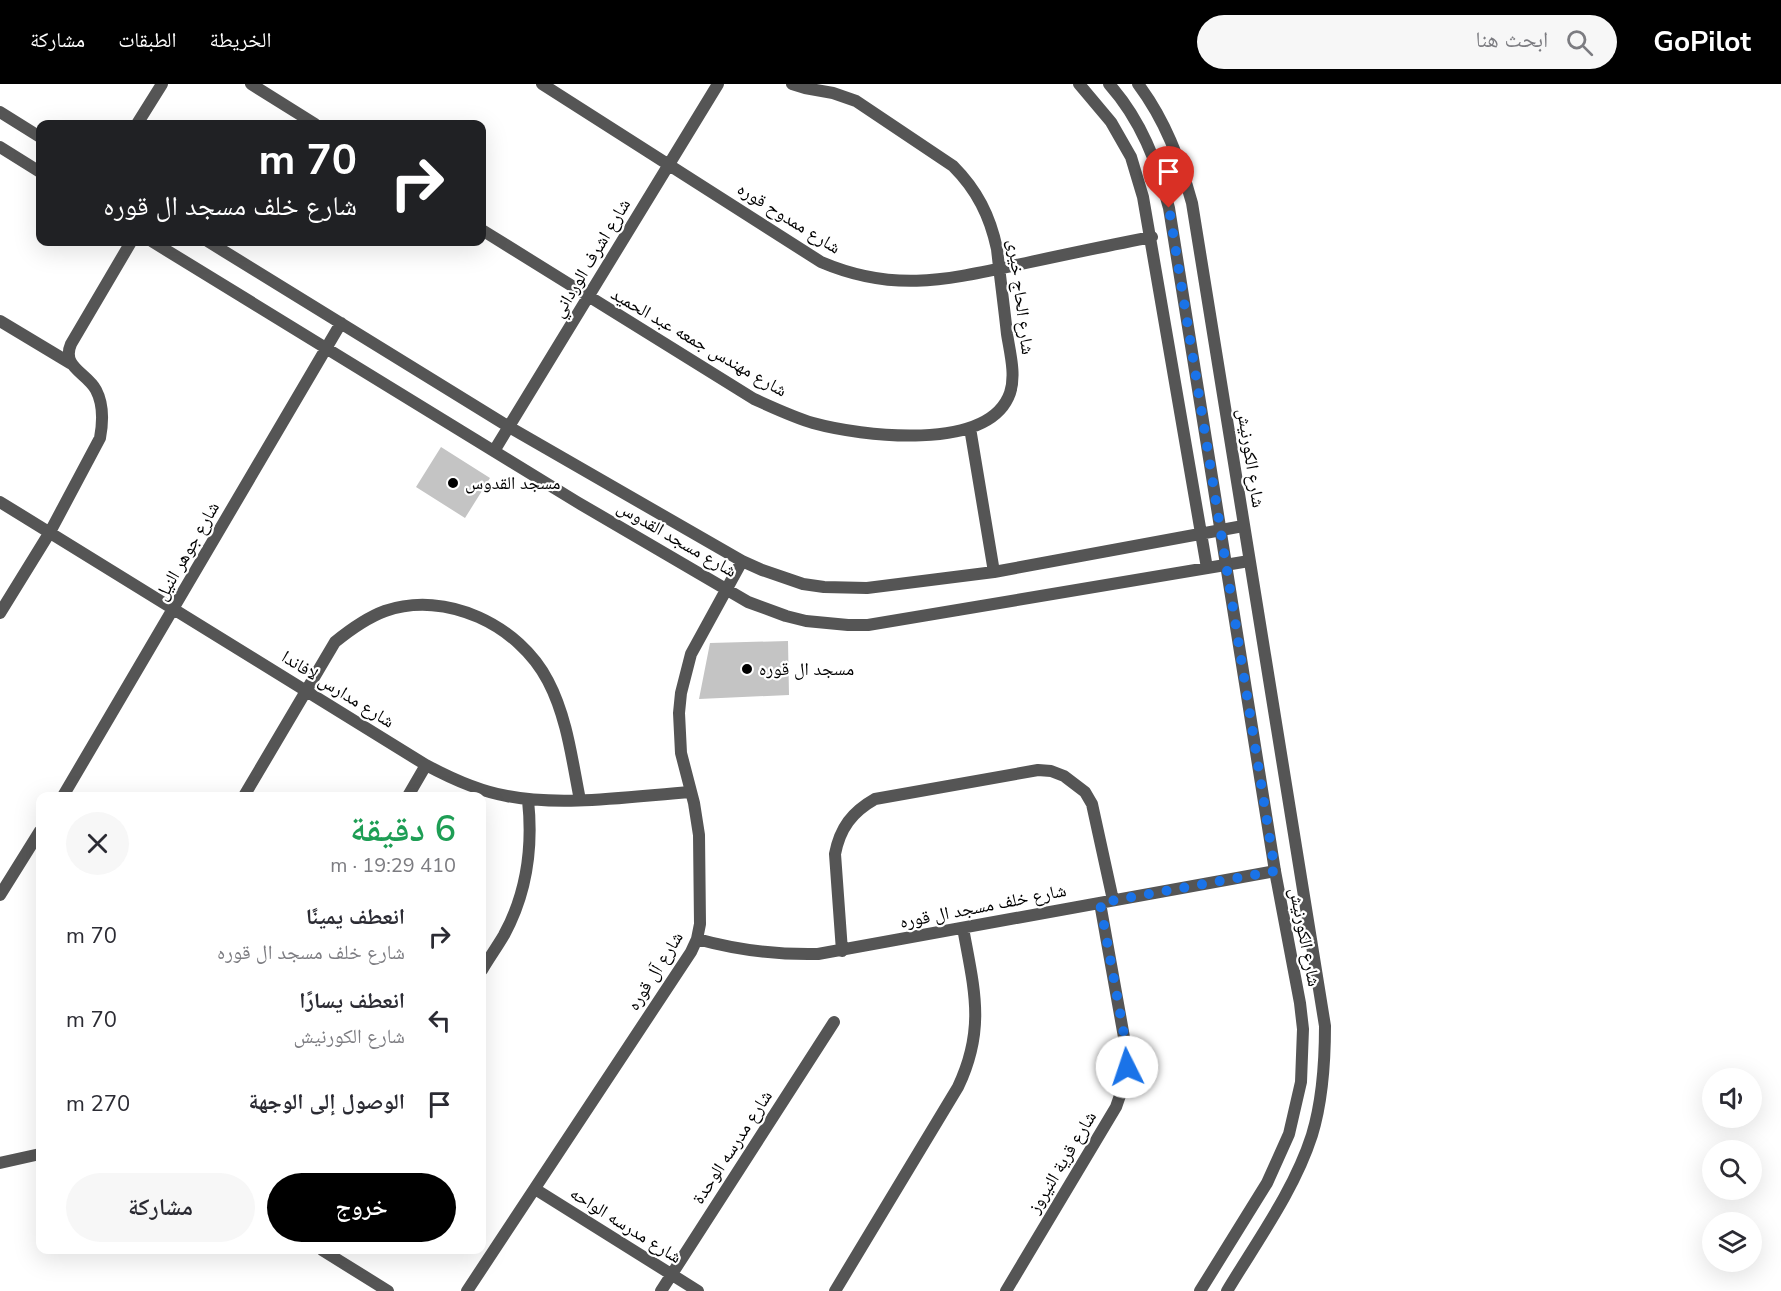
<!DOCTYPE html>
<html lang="ar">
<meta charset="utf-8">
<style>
:root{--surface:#fff;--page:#f7f7f7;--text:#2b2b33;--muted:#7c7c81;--accent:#000}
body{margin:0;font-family:"Nunito Sans","Noto Naskh Arabic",sans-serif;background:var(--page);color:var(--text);direction:rtl;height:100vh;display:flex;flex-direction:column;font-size:22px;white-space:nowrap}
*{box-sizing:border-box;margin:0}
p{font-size:20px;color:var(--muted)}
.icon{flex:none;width:33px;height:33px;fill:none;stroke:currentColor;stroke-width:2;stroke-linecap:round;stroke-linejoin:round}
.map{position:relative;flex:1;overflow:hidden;direction:ltr}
.details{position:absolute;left:36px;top:708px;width:450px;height:462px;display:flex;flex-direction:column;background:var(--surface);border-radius:12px;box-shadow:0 6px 24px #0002;direction:rtl}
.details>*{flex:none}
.banner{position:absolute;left:36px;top:36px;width:450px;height:126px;border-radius:12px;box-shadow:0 6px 24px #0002;direction:rtl;background:#202124;color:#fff;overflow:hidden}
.controls{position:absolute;left:1702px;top:984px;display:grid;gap:12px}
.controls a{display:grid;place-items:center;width:60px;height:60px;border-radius:50%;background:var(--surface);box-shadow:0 6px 24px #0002;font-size:30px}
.pin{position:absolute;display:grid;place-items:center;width:51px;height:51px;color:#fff;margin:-62px -26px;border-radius:50% 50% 50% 0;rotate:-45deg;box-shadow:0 0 6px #0007}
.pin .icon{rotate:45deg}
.me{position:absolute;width:66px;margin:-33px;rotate:356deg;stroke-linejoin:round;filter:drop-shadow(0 0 4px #0008)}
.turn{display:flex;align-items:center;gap:21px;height:126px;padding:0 30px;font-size:27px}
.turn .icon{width:78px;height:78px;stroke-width:2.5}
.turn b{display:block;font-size:42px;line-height:51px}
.round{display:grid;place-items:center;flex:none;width:63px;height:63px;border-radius:32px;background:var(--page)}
.headline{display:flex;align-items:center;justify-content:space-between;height:102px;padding:0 30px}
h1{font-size:36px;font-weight:600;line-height:45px;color:#1e9e55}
.primary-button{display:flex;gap:12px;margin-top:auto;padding:12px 30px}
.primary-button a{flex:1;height:69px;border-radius:36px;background:var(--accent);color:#fff;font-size:24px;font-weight:600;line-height:69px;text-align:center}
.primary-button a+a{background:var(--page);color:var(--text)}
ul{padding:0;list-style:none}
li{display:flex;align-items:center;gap:18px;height:84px;padding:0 30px}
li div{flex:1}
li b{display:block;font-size:22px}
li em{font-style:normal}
header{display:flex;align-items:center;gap:36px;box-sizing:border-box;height:84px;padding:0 30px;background:var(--accent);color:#fff}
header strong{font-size:28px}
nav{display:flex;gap:33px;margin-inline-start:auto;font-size:21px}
.search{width:420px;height:54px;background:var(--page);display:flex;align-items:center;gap:15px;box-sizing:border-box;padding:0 21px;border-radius:33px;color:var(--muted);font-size:22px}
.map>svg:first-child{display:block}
.building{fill:#c4c4c4}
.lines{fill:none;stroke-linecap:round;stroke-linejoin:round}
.minor{stroke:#555;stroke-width:12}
.tertiary{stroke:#555;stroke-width:12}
.route{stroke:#1a73e8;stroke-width:10;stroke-dasharray:0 18}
.poi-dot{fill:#000;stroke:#fff;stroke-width:2}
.labels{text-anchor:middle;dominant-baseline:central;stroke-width:4.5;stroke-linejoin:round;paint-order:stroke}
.street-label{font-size:18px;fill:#000;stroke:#fff}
.poi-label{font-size:18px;fill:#000;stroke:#fff;text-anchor:start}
</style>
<header>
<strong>GoPilot</strong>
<div class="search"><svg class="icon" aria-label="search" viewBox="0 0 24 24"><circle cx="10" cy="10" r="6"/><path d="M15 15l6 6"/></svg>ابحث هنا</div>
<nav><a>الخريطة</a><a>الطبقات</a><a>مشاركة</a></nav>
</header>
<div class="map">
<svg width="1781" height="1207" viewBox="0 0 1781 1207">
<rect width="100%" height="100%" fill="#fff"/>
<path class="building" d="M441,363L490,394L465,434L416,403Z
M788,557L789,611L699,615L710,559Z"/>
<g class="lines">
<path class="minor" d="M251,0L315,40
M542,0L821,178C896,210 950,195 1026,179C1068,170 1110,161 1152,153
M1079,0L1111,38L1131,73L1143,113L1207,484
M0,28L40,53
M137,40L162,0
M0,63L40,88
M482,146L754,315C774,324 793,333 813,339C860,352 989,369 1010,309C1016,291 1010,269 1007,250C1004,222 1000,193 997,165C990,132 977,106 953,82L856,17L833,9L805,4L792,0
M153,158L577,418L748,518L786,532L806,537L848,541H868L1249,477
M209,158L509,343L742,477L762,486L803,500L824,503L867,504L994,488L1243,442
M0,237L70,279
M970,344L994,488
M494,367L718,0
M0,418L426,681C452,695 478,707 507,712C563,723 634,712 691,708
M0,529L50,448L100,354C103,338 104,321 96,306C87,289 61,283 71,260L131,158
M63,712L341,239
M244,712L335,558C351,545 366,534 385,527C446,506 519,541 548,597C567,633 572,676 580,716
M408,712L426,681
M0,811L40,747
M697,855C737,866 776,871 818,870L1275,787
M842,867L835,770C840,744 852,728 875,715L1038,686L1051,687L1064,692L1085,708L1092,720L1113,816
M482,886C489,874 497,863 504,851C527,809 533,763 528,716
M0,1079L40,1070
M535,1105L698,1207
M322,1166L388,1207
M467,1207L691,868L697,855L700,840L699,751L694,719L681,669L679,629L681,609L691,570L742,477
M661,1207L834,938
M835,1207L958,1003C986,944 974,905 963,844
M1006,1207L1116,1023L1125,997L1127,970L1100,819"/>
<path class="tertiary" d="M1109,0C1141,36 1157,78 1169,124L1275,787L1300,919L1303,945L1301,998L1289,1050L1267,1099L1200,1207
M1138,0C1165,36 1180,76 1192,119L1325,942C1325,978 1323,1015 1312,1051C1294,1107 1257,1157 1227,1207"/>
</g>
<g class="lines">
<path class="route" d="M1127,983L1125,956L1100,819L1275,787L1169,124"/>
</g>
<g class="poi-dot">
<circle cx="453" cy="399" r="6"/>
<circle cx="747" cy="585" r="6"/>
</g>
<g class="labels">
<g class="street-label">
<text transform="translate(789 134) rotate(32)">شارع ممدوح قوره</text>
<text transform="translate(591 174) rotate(-59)">شارع اشرف الورداني</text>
<text transform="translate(1021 213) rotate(83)">شارع الحاج خيرى</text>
<text transform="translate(699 258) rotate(30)">شارع مهندس جمعه عبد الحميد</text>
<text transform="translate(1251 374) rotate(81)">شارع الكورنيش</text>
<text transform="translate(677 455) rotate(30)">شارع مسجد القدوس</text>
<text transform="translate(187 467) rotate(-60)">شارع جوهر النيل</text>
<text transform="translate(338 605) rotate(32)">شارع مدارس لافاندا</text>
<text transform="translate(983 822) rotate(-11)">شارع خلف مسجد ال قوره</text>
<text transform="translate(1305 853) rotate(79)">شارع الكورنيش</text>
<text transform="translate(655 887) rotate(-58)">شارع آل قوره</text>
<text transform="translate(732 1063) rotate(-57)">شارع مدرسه الوحدة</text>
<text transform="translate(1062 1078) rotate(-59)">شارع قرية النيروز</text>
<text transform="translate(626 1141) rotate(32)">شارع مدرسه الواحه</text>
</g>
<g class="poi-label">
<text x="465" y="399">مسجد القدوس</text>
<text x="759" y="585">مسجد ال قوره</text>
</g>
</g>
</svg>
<div class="controls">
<a><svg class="icon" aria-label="sound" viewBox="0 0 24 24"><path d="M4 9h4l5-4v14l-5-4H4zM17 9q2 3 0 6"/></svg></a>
<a><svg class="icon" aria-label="search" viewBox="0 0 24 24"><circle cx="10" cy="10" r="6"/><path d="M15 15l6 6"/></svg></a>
<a><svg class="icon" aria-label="layers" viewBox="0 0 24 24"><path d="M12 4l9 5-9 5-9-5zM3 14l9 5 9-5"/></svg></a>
</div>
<div class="pin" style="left:1169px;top:124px;background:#d93025"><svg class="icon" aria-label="arrive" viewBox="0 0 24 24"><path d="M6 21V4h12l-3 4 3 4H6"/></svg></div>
<svg class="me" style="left:1127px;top:983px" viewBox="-20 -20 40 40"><circle r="19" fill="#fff"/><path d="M0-13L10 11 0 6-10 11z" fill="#1a73e8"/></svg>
<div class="banner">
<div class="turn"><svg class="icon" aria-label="right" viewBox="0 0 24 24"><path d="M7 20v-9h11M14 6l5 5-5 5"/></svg><div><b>70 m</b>شارع خلف مسجد ال قوره</div></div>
</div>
<section class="details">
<div class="headline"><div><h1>6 دقيقة</h1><p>410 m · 19:29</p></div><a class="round"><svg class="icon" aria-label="close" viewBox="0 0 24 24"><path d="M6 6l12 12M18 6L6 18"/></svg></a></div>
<ul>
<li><svg class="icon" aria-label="right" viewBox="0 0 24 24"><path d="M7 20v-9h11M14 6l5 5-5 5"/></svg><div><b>انعطف يمينًا</b><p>شارع خلف مسجد ال قوره</p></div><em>70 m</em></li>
<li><svg class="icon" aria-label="left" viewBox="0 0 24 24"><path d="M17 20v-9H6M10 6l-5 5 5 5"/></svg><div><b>انعطف يسارًا</b><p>شارع الكورنيش</p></div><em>70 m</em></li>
<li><svg class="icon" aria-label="arrive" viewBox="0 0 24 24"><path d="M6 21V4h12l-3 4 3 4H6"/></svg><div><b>الوصول إلى الوجهة</b></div><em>270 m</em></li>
</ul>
<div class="primary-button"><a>خروج</a><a>مشاركة</a></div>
</section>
</div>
